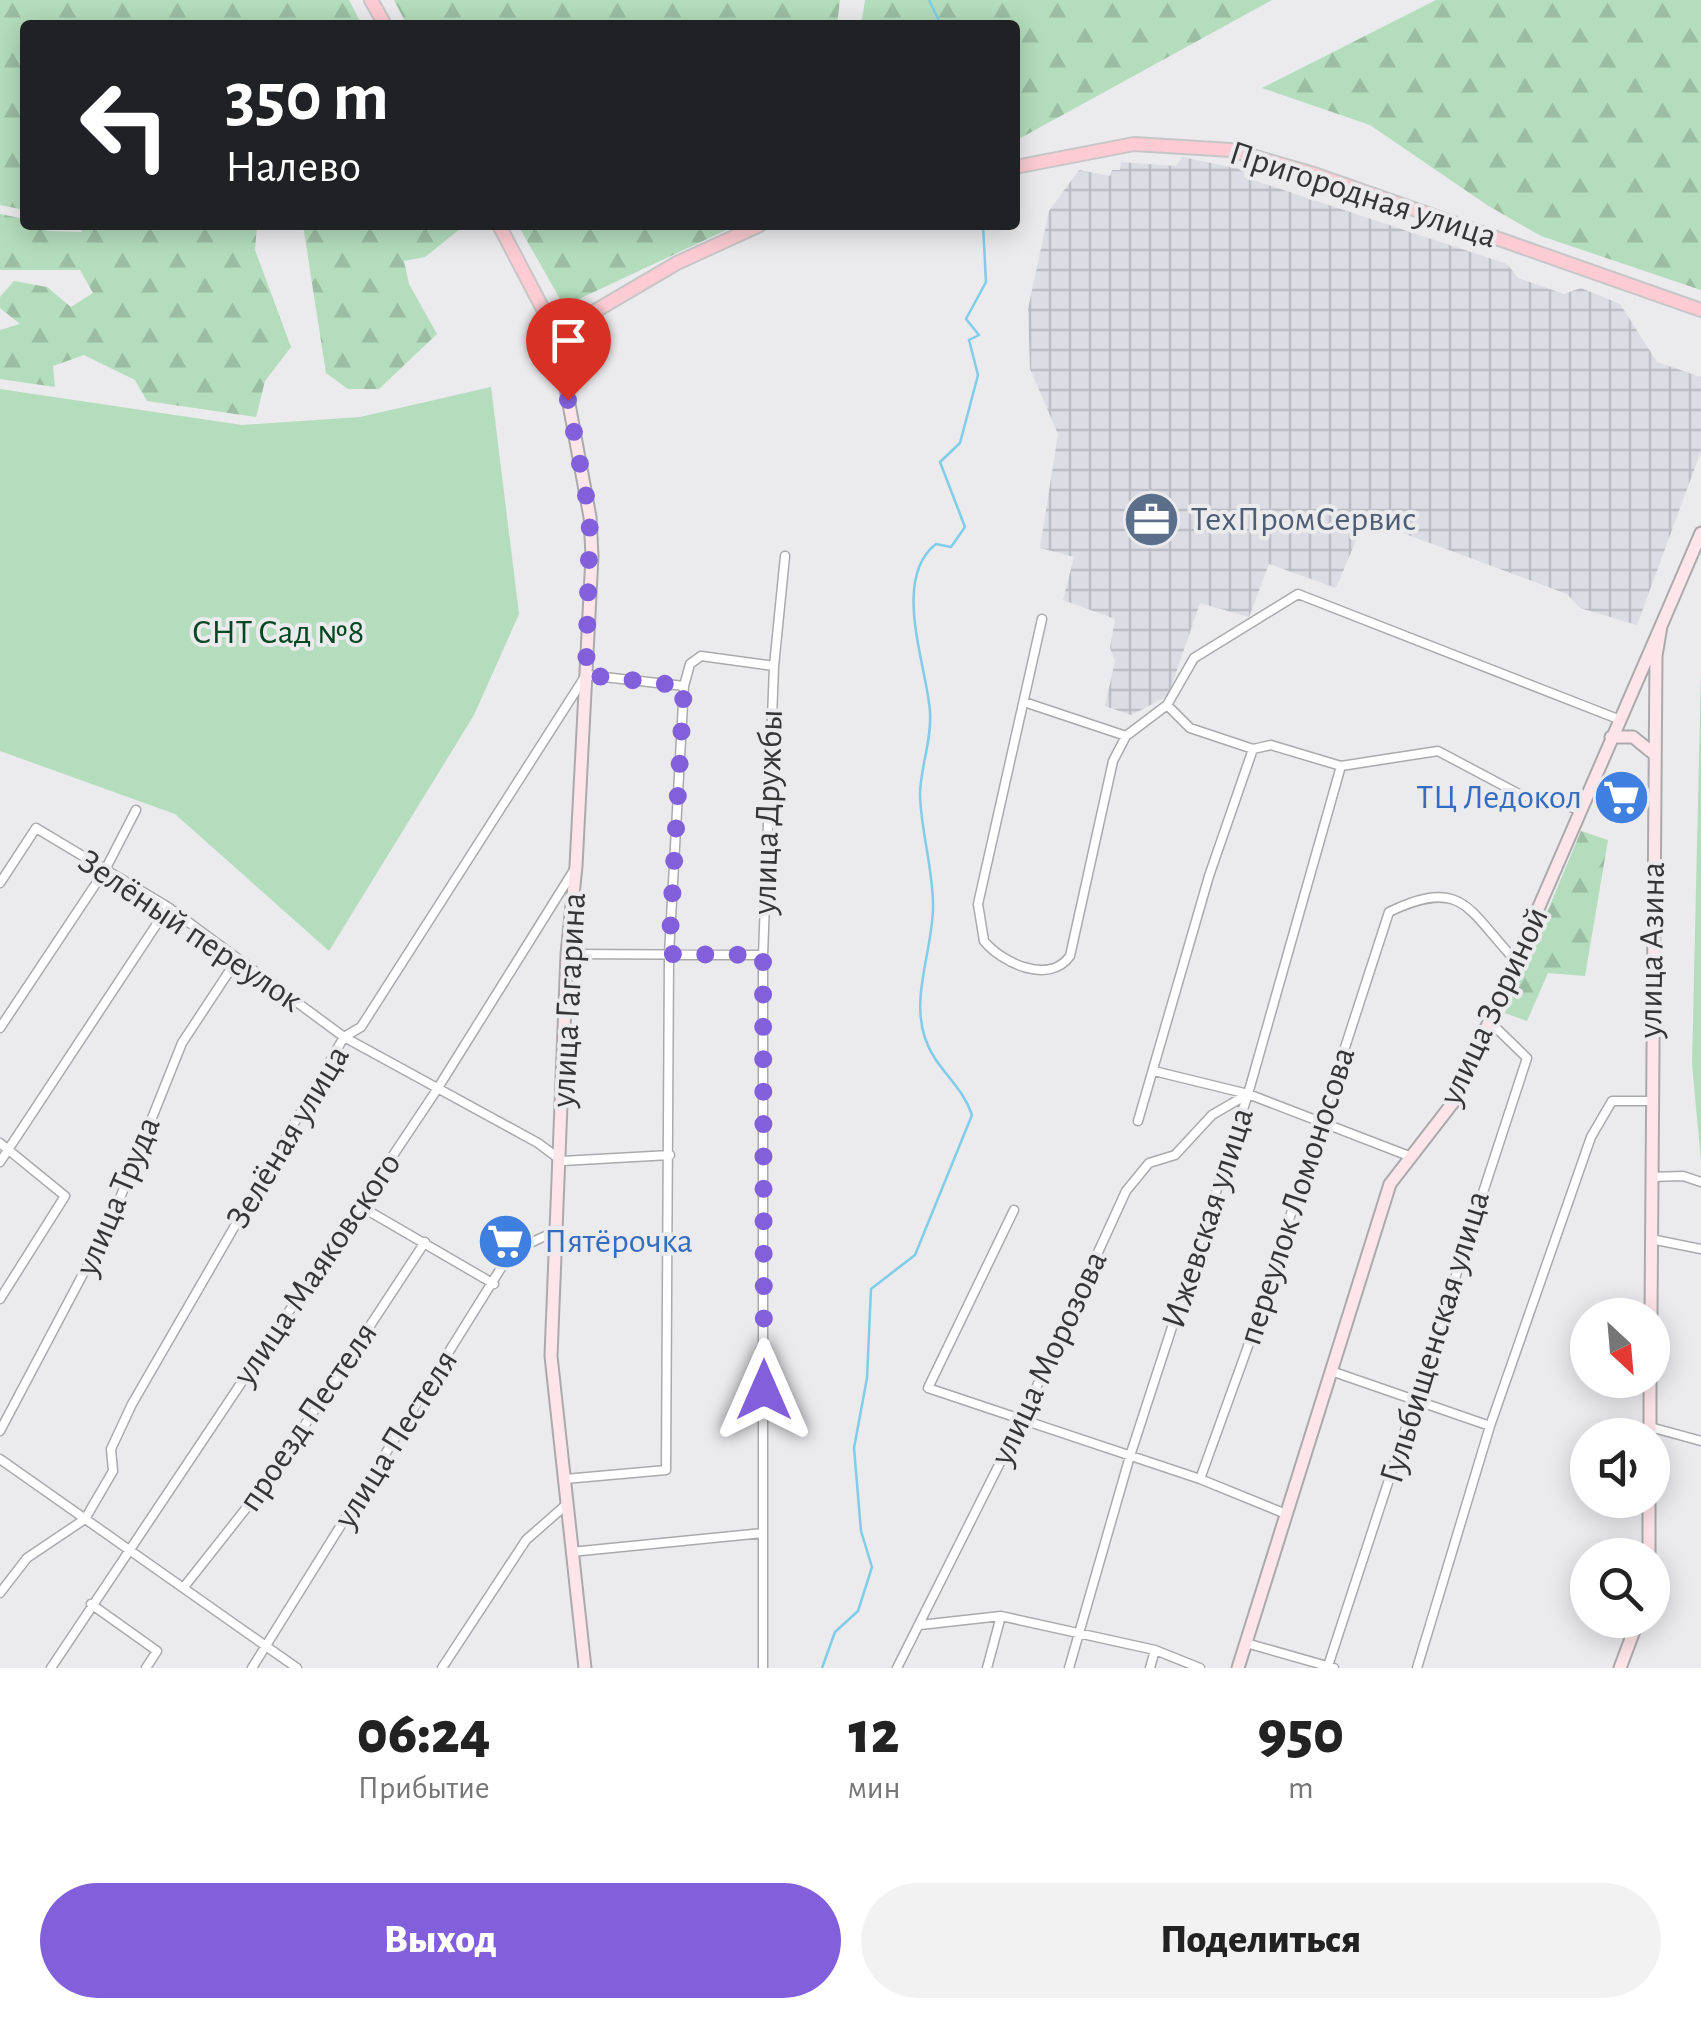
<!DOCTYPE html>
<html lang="ru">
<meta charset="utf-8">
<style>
:root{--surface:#fff;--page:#f2f2f2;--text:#222;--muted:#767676;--accent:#8260db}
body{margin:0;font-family:"Alegreya Sans",sans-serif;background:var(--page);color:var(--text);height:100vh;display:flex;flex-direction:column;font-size:38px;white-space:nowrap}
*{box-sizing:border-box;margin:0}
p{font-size:32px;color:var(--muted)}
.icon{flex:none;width:55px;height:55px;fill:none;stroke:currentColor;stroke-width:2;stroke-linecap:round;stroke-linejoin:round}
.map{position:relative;height:1668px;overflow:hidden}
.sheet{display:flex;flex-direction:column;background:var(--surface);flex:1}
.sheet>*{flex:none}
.guide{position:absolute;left:20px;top:20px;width:1000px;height:210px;border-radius:10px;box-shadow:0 5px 25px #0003;background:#202124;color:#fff;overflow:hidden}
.needle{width:65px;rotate:154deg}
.fabs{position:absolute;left:1570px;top:1298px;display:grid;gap:20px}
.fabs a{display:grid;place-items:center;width:100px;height:100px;border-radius:50%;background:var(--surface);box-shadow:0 5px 25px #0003;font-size:50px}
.pin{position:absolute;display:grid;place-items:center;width:85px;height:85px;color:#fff;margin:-102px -42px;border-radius:50% 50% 50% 0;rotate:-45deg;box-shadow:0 0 10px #0007}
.pin .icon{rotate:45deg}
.me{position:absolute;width:110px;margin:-55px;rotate:0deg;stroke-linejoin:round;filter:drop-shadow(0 0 8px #0008)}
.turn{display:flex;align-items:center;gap:35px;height:210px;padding:0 40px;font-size:45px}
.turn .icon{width:130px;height:130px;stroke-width:2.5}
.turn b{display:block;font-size:70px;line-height:85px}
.eta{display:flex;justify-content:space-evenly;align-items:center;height:170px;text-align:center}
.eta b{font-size:60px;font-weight:800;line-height:70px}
.primary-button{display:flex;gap:20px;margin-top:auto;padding:20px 40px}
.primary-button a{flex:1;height:115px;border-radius:60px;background:var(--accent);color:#fff;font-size:40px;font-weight:800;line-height:115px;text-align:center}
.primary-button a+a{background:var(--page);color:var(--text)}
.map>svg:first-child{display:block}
.industrial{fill:url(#industrial-grid)}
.green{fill:#b3ddbc}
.forest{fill:url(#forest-firs)}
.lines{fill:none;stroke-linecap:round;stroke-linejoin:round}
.stream{stroke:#7fcde9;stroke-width:2.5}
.minor-casing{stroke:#aaaaac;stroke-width:11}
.secondary-casing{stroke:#aaaaac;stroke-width:15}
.primary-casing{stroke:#c6c6c7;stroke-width:16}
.minor{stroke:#fff;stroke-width:8}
.secondary{stroke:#fee5e9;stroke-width:11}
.primary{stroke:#fccbd3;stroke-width:12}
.route{stroke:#8260db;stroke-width:18;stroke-dasharray:0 32.4}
.labels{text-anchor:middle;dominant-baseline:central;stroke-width:8;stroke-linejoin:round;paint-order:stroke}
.street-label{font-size:35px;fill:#353536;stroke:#ebeaed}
.service-label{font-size:35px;fill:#4e5e75;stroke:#ebeaed;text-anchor:start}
.park-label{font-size:35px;fill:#014820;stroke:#ebeaed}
.shop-label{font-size:35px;fill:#366cbe;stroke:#ebeaed;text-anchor:end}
</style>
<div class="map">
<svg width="1701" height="1668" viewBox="0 0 1701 1668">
<defs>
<pattern id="industrial-grid" width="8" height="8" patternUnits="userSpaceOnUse" patternTransform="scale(2.5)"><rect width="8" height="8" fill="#dcdce5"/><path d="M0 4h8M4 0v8" fill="none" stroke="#bdbdc5"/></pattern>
<pattern id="forest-firs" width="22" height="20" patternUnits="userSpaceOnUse" patternTransform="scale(2.5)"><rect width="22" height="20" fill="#b3ddbc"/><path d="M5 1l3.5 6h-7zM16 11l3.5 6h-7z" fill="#9bbea2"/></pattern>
</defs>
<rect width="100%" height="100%" fill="#ebeaed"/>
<path class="industrial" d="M1182,157L1245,170L1244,177L1507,264L1518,278L1564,294L1581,288L1620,304L1657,362L1701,377V451L1637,625L1580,608L1567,594L1365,519L1336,588L1269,564L1249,617L1200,603L1168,696L1131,715L1105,706L1115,661L1110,648L1115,619L1063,600L1074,557L1040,548L1058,434L1030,369L1028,309L1049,211L1079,170L1110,176L1112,170H1120L1121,162L1176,166Z"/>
<path class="green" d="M491,387L519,614L474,715L329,951L175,814L0,751V389L242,425L360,417Z
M1701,672V1161L1692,1064Z"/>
<path class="forest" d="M0,0H349L362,25H25V210L0,205Z
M394,0H840L837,25H407Z
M865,0H1272L1015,141V25H861Z
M1436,0H1701V290L1541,236L1487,205L1370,125L1262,88Z
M0,214L25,219V225H41L47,231L81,232L85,225H257L255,250L291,347L265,381L256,417L147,401L135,380L84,355L53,366L55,387L0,379V330L20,324L0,308V297L14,281L47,287L71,307L93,293L80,270H0Z
M303,225H465L425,257L404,261L409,284L437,334L379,389H348L326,373Z
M518,225H737L564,306Z
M1581,831L1608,840L1585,976L1548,973L1527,1021L1505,1013Z"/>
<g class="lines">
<path class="stream" d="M929,0L941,25
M822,1668L835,1632L858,1611L872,1567L861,1531L854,1448L867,1378L871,1289L915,1255L972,1115C962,1084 935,1069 925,1038C911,998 932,951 933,909C934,872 921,833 920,795C920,768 932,741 930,712C927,666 891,579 936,544L951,547L965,527L940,462L960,443L978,375L969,340L979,335L966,319L986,282L983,225"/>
<defs>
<path id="minor" d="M1042,619L978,904L984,941C1002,963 1049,985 1070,956L1113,761L1126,736L1167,705L1194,658L1298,594L1618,719
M1024,702L1126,736
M1167,705L1190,728L1253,749L1271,745L1341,766L1438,751L1519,794L1582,810
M0,883L36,828L168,907L344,1037L538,1143L562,1161L670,1155
M567,954L763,955
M0,1028L105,870L136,810
M1154,1071L1248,1094L1409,1156
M1138,1121L1209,876L1253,749
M0,1143L65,1196L0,1299
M0,1162L168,907
M1651,1177L1683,1176L1701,1182
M360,1206L494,1284
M1014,1210L928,1388L1200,1479L1286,1514
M1651,1239L1701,1249
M1331,1371L1490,1426
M1650,1427L1701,1441
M0,1431L110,1223L182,1043L236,961
M0,1459L297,1668
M565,1479L666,1470L669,954L684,686
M1200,1479L1247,1349L1389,912C1464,876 1468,911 1516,961
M571,1552L763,1533
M184,1587L270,1478L425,1242
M0,1593L27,1558L85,1519L113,1471L111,1449L132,1404L344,1037L361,1027L586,675L684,686L690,664L701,656L774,666
M91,1604L157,1651L146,1668
M920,1625L1001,1616L1155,1650L1200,1668
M1246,1643L1334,1668
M1328,1666L1527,1058L1489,1021
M51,1668L436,1091L574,870
M252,1668L511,1252L558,1230
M442,1668L526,1540L567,1504
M763,1668V955L774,666L785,556
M897,1668L1021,1421L1126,1191L1149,1163L1175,1155L1212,1115L1248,1094
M987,1668L1001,1616
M1069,1668L1130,1456L1248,1094L1341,766
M1150,1668L1155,1650
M1417,1668L1490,1426L1591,1137L1612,1101H1650"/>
<path id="secondary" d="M556,334L590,517L592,556L576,866L567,954L551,1356L585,1668
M1611,737H1633L1654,754
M1651,1315L1656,656L1661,626L1701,533
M1650,1435V1380
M1649,1555V1500
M1238,1668L1390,1184L1455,1100L1661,626
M1620,1668L1638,1620"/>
<path id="primary" d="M371,0L385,25
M1015,167L1134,144L1231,150L1314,174L1701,310
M499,225L556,334L677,263L760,225"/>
</defs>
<use href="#minor" class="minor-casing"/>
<use href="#secondary" class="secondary-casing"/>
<use href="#primary" class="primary-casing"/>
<use href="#minor" class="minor"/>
<use href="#secondary" class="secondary"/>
<use href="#primary" class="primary"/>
</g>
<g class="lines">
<path class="route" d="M568,400L590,517L586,675L684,686L669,954L763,955L764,1390"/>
</g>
<defs>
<symbol id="office-disc" viewBox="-11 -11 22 22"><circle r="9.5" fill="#5c6f8a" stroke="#ebeaed"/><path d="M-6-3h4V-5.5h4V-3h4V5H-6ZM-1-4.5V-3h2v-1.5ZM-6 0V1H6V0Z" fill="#fff"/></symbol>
<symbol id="supermarket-disc" viewBox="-11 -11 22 22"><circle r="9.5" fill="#3f7fe0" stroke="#ebeaed"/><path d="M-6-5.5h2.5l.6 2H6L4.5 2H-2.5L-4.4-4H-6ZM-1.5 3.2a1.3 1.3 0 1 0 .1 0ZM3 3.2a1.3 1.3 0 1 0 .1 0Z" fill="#fff"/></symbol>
</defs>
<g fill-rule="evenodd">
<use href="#office-disc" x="1120" y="488" width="63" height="63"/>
<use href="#supermarket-disc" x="1590" y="766" width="63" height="63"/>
<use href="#supermarket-disc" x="474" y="1210" width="63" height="63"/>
</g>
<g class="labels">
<g class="street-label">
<text transform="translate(1363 195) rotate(18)">Пригородная улица</text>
<text transform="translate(768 812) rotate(-88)">улица Дружбы</text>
<text transform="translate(190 931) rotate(34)">Зелёный переулок</text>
<text transform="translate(1652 950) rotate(-89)">улица Азина</text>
<text transform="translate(569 1000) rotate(-87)">улица Гагарина</text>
<text transform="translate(1494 1006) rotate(-65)">улица Зориной</text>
<text transform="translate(288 1137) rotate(-59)">Зелёная улица</text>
<text transform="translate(118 1196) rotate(-67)">улица Труда</text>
<text transform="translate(1297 1196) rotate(-72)">переулок Ломоносова</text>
<text transform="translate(1208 1218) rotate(-72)">Ижевская улица</text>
<text transform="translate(317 1269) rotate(-56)">улица Маяковского</text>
<text transform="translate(1435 1337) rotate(-73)">Гульбищенская улица</text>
<text transform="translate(1049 1358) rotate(-65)">улица Морозова</text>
<text transform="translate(308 1417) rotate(-56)">проезд Пестеля</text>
<text transform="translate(396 1439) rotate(-58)">улица Пестеля</text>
</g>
<g class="service-label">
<text x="1191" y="519">ТехПромСервис</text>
</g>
<g class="park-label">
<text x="278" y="632">СНТ Сад №8</text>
</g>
<g class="shop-label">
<text x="1582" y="797">ТЦ Ледокол</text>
<text x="544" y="1241" text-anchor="start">Пятёрочка</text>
</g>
</g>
</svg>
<div class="fabs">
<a><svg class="needle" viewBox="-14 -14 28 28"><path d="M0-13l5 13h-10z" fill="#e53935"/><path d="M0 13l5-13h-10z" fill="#767676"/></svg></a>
<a><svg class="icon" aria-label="sound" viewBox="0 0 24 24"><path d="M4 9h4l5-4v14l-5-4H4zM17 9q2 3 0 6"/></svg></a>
<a><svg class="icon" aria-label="search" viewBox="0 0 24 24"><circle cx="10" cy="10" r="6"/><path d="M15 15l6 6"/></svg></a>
</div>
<div class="pin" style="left:568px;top:400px;background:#d93025"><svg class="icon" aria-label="arrive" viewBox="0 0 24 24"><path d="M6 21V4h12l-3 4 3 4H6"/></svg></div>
<svg class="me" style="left:764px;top:1390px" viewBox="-20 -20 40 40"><path d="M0-17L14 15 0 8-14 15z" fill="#8260db" stroke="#fff" stroke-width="4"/></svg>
<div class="guide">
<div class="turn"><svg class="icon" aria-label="left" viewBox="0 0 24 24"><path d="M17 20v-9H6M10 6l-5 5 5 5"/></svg><div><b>350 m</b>Налево</div></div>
</div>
</div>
<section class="sheet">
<div class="eta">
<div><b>06:24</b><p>Прибытие</p></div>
<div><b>12</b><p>мин</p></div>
<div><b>950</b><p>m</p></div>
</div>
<div class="primary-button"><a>Выход</a><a>Поделиться</a></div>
</section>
